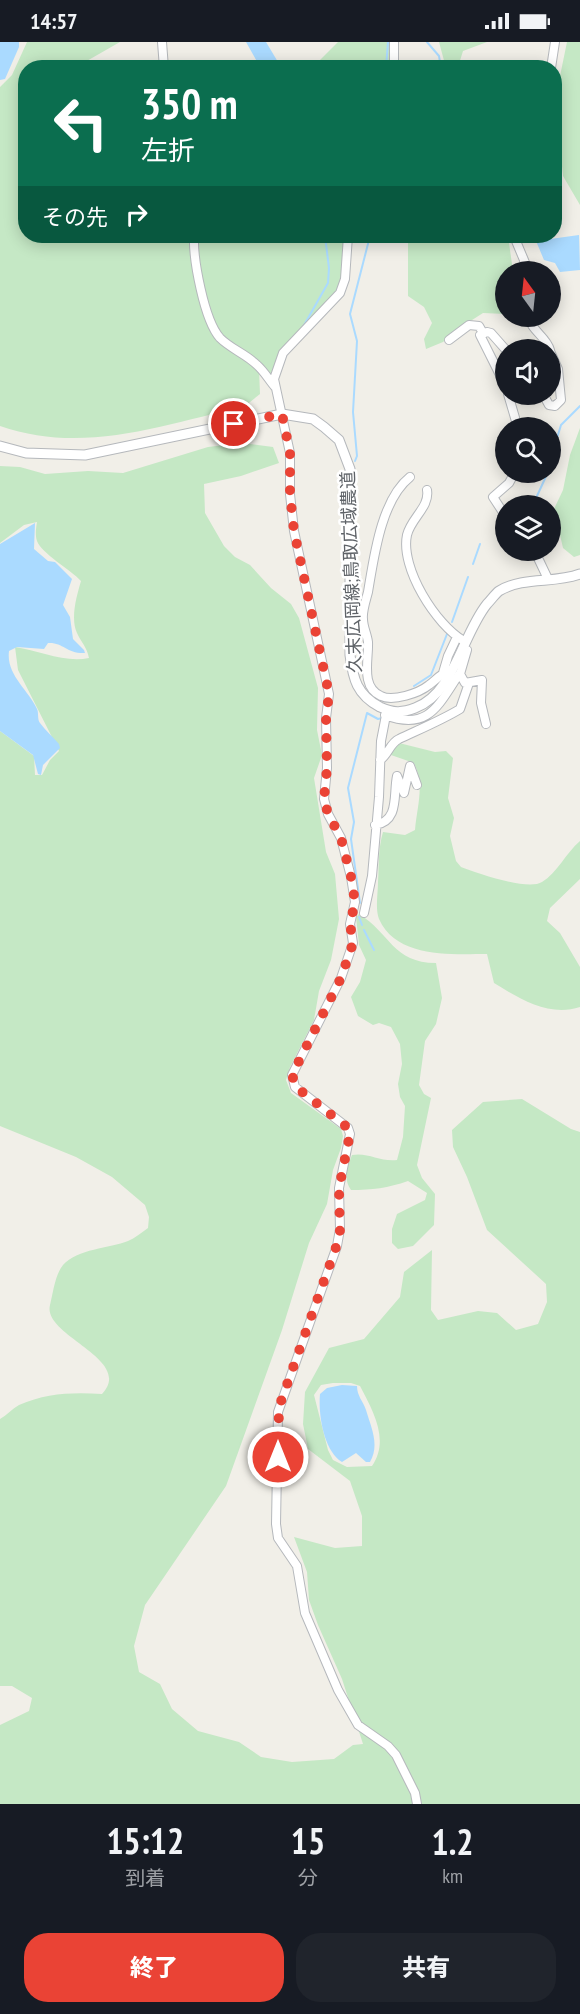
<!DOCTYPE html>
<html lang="ja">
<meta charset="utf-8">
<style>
:root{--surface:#171b24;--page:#20242c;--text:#f1f3f6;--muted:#9ea1a6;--accent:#ea4335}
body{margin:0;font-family:"PT Sans Narrow","Noto Sans JP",sans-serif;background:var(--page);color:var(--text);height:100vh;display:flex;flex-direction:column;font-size:22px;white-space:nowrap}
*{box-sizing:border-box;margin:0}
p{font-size:20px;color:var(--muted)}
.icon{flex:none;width:33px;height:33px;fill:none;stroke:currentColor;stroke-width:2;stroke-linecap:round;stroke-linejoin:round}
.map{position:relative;height:1762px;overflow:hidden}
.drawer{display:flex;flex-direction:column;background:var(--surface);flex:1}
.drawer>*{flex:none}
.banner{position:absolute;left:18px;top:18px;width:544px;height:183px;border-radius:24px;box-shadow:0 3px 15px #0003;background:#0b6e4f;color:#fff;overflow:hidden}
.needle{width:39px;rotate:345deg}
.tools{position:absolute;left:495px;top:219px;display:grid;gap:12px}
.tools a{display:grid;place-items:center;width:66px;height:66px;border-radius:50%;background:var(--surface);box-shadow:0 3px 15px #0003;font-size:30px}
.pin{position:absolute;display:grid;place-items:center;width:51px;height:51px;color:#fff;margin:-26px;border:3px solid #fff;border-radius:50%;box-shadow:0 2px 6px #0007}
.me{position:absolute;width:66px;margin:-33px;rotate:0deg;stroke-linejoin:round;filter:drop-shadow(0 0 4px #0008)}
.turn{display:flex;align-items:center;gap:21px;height:126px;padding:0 24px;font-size:27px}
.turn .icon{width:78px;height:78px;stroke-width:2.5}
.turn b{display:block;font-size:42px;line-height:51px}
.then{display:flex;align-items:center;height:57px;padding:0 24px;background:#0003;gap:12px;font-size:22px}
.eta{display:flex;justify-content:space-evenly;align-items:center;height:102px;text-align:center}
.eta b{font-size:36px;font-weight:800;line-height:42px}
.action{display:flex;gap:12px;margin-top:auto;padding:12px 24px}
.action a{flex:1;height:69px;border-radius:24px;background:var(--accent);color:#fff;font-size:24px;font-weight:800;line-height:69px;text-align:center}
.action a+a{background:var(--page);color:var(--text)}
.status{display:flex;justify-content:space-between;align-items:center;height:42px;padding:0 30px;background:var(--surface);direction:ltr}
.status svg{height:16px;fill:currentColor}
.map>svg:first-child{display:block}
.green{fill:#c5e8c5;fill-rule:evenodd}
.water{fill:#aadaff}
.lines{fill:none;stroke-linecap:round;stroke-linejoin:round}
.stream{stroke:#aadaff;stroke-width:2}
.minor-casing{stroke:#b5b8bc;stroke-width:10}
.tertiary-casing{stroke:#b5b8bc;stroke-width:11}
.minor{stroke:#fff;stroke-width:8}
.tertiary{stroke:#fff;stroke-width:9}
.route{stroke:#ea4335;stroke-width:10;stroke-dasharray:0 18}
.labels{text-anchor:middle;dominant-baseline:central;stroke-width:5;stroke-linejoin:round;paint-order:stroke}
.street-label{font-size:18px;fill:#5f6368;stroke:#fff}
</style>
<div class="status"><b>14:57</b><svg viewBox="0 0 49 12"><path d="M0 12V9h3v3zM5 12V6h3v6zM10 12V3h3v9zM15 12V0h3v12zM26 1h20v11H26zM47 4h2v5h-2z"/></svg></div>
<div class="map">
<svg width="580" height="1762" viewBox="0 0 580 1762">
<rect width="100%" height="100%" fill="#f1efe8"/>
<path class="green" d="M27,0H120L85,20L83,25L26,26V194H192C190,211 202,271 212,286C222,300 245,315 259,327L260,352L245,364C163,383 83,413 0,384V45L12,33Z
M338,0H391L390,25L312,26Z
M439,0H487L463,9L458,25L446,26Z
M567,0H580V163L563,134L560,105V34Z
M196,194H345L342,236L336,252L279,314L271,331L269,332C251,319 231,307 218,289C204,270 198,218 196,194Z
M408,194H508L513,229L506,230L505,272L483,271L458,287L443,300L426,307L424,297L432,281L424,265L408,254Z
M580,386V513L574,515L563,506L554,467L563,448L570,413Z
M242,401L273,405L279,421L241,434L204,442L205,471L224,504L235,515L250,523L271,546L291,562L299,576L318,646L317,688L322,713L314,736L326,810L335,832L339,877L331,918L319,949L314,978L290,1025L286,1038L291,1051L341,1087L343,1094L341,1106L333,1128L327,1162L309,1201L282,1288L226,1444L145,1563L134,1604L139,1630L160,1642L172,1667L198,1689L239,1700L261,1715L292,1720L334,1717L353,1703L363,1702L342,1637L318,1583L309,1558L307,1530L294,1495L335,1506L362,1504V1474L350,1439L308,1407L303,1382L305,1350L329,1306L364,1297L400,1255L404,1230L432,1208L431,1268L438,1278L478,1269L497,1271L516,1288L538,1282L547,1260L546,1242L487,1188L467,1135L453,1105L452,1088L483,1060L522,1057L571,1087L580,1090V1762H0V1683L29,1669L32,1656L12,1644H0V1377C7,1373 12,1367 19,1363C46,1351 73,1350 102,1352C135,1317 42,1294 50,1263C53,1251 55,1233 63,1223C77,1207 110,1206 128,1199C135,1196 141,1191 148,1186L149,1175L145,1163L112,1135L76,1115L0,1084V689L34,714L35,733H42L50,718L59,709L18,628L15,605C40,609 65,621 89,616C87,605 81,600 77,591C70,576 77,553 81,539C70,527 42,512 37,499C35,493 36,486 37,480L24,483L0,501V424L20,425L45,432L88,429L123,431L208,405ZM333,1341H351L360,1344C373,1369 390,1398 372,1424L347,1425L333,1418L328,1408L314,1353L321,1343Z
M399,701L435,710L446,709L453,716L448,756L454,776L450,794L456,819L461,825C477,831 528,849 542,840C557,831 566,811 580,799V837L550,866L547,879L560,891L580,925V965C549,975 520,957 494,941L487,912C452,912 397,917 379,877C375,867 378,851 378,840C379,823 378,807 383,790L405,793L415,788C417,764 425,743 414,721L391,713L392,708Z
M359,872C390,891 393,921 436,921L442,956L436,982L425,999L419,1043L424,1052L431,1056L417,1123L422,1136L435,1152L434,1183L413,1204L398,1207L392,1201V1187L397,1172L425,1158L427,1151L408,1139C388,1146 372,1148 351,1148C343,1136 347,1126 352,1113C368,1110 380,1120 397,1118L403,1095L405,1064L400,1055L398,1042L402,1022L400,1002L391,985L379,981L373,983L358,974L351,955L360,940L366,918L359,903L356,875Z"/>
<path class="water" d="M0,0H19V5L5,37L0,38Z
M246,0H266L281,25H260Z
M579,193L580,228L560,230L555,221L544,218L536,199Z
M35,481L34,507L48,519L55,520L72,537L63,563L70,575L73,597L84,608L85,611C67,612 63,600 48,601L44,607L17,605L9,609C6,633 28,647 37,667C39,671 37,677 40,681C45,688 53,695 59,702L60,706L43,723L41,733L38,732L33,713L0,689V502Z
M342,1343L357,1344C357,1354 363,1359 366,1368C371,1385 380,1403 370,1420H366L356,1411L342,1420C324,1409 318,1373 320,1352L327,1346Z"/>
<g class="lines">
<path class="stream" d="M427,0L439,14L441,26
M386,26L388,0
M303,285L328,241L329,226L325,194
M355,419L357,414L353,370L357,299L350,272L370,194
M550,419L561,383L580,364
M528,464L537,454L548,430
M473,522L480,502
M452,580L468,535
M414,644L431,633L447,592
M360,861L351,797L354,780L348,746L367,671L378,677L382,676
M359,875L362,883
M364,888L374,908"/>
<defs>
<path id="minor" d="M162,0L164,26
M394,26V0
M551,26L555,0
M555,131V135
M194,194C193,217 204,278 220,296C231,307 246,312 257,323C264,329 269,338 275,345
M348,194L345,237L340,251L283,311L274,337L290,411V452L294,489L329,652L326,676L327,726L324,757L328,772L341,796L351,835L355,860L350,882L353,901L341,936L292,1033L295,1045L348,1086L350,1092L339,1146L340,1187L337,1204L278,1370L276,1482L278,1496L297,1524L305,1571L338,1648L358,1683L388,1704L396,1713L415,1751L417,1762
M515,194L516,199L529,230
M528,274C532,290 546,294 550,308
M449,298L469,283L479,284L483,291
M506,345L480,293L487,290L491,291L506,308
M508,352L518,386
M543,352L549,363L555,364L561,358L558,327L550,309
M410,435C381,458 374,515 368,550C366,558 362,569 363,577C363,585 367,592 368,600C369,617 360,645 381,654C393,660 419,651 429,643C437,637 441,631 451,629
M427,448C430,465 411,476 407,493C400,526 436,583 464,599
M506,475L493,455L509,441L515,430
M532,508L538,516L548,537
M467,608L460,632L465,641L482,638L481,661L486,682
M443,631L448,614L457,595
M385,673C430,690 439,661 460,631
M380,718C388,713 390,701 399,697C418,688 442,678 460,667L469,641
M375,783C400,779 393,752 397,734L404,751L410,724L417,743
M364,871L372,834L379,755L381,699L387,668"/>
<path id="tertiary" d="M0,404L26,411L85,413L282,372L313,377L324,385L339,398L350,427V613C353,637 357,653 380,665C393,671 402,671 415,666C454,652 462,593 487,562C491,558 495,552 499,549C524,534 554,542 580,532"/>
</defs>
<use href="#minor" class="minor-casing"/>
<use href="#tertiary" class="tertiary-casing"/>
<use href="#minor" class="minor"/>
<use href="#tertiary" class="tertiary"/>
</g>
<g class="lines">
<path class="route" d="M234,382L282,372L290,411V452L294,489L329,652L326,676L327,726L324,757L328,772L341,796L351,835L355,860L350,882L353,901L341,936L292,1033L296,1045L348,1086L350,1092L339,1146L340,1194L279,1365L278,1415"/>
</g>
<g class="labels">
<g class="street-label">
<text transform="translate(351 530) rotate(-92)">久末広岡線;鳥取広域農道</text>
</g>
</g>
</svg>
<div class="tools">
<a><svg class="needle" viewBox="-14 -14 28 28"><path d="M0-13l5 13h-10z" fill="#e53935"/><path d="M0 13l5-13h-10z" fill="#9ea1a6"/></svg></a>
<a><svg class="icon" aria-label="sound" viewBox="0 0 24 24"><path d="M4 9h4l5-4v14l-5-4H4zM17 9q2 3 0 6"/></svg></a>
<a><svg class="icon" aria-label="search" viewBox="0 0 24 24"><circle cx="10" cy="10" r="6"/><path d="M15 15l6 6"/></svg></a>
<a><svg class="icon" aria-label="layers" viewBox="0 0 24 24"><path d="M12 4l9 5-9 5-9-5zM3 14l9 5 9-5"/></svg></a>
</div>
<div class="pin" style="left:234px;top:382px;background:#d93025"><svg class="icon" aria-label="arrive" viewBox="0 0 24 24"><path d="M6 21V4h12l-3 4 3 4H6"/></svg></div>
<svg class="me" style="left:278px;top:1415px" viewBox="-20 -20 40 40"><circle r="17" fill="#ea4335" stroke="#fff" stroke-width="3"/><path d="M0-11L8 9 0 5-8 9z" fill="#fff"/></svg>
<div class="banner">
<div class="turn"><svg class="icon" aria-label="left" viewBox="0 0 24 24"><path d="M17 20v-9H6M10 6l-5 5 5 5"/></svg><div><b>350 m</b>左折</div></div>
<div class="then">その先<svg class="icon" aria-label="right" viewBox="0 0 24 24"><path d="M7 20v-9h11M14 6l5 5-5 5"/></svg></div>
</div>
</div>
<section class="drawer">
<div class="eta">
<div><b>15:12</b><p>到着</p></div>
<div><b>15</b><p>分</p></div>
<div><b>1.2</b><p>km</p></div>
</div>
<div class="action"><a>終了</a><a>共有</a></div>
</section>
